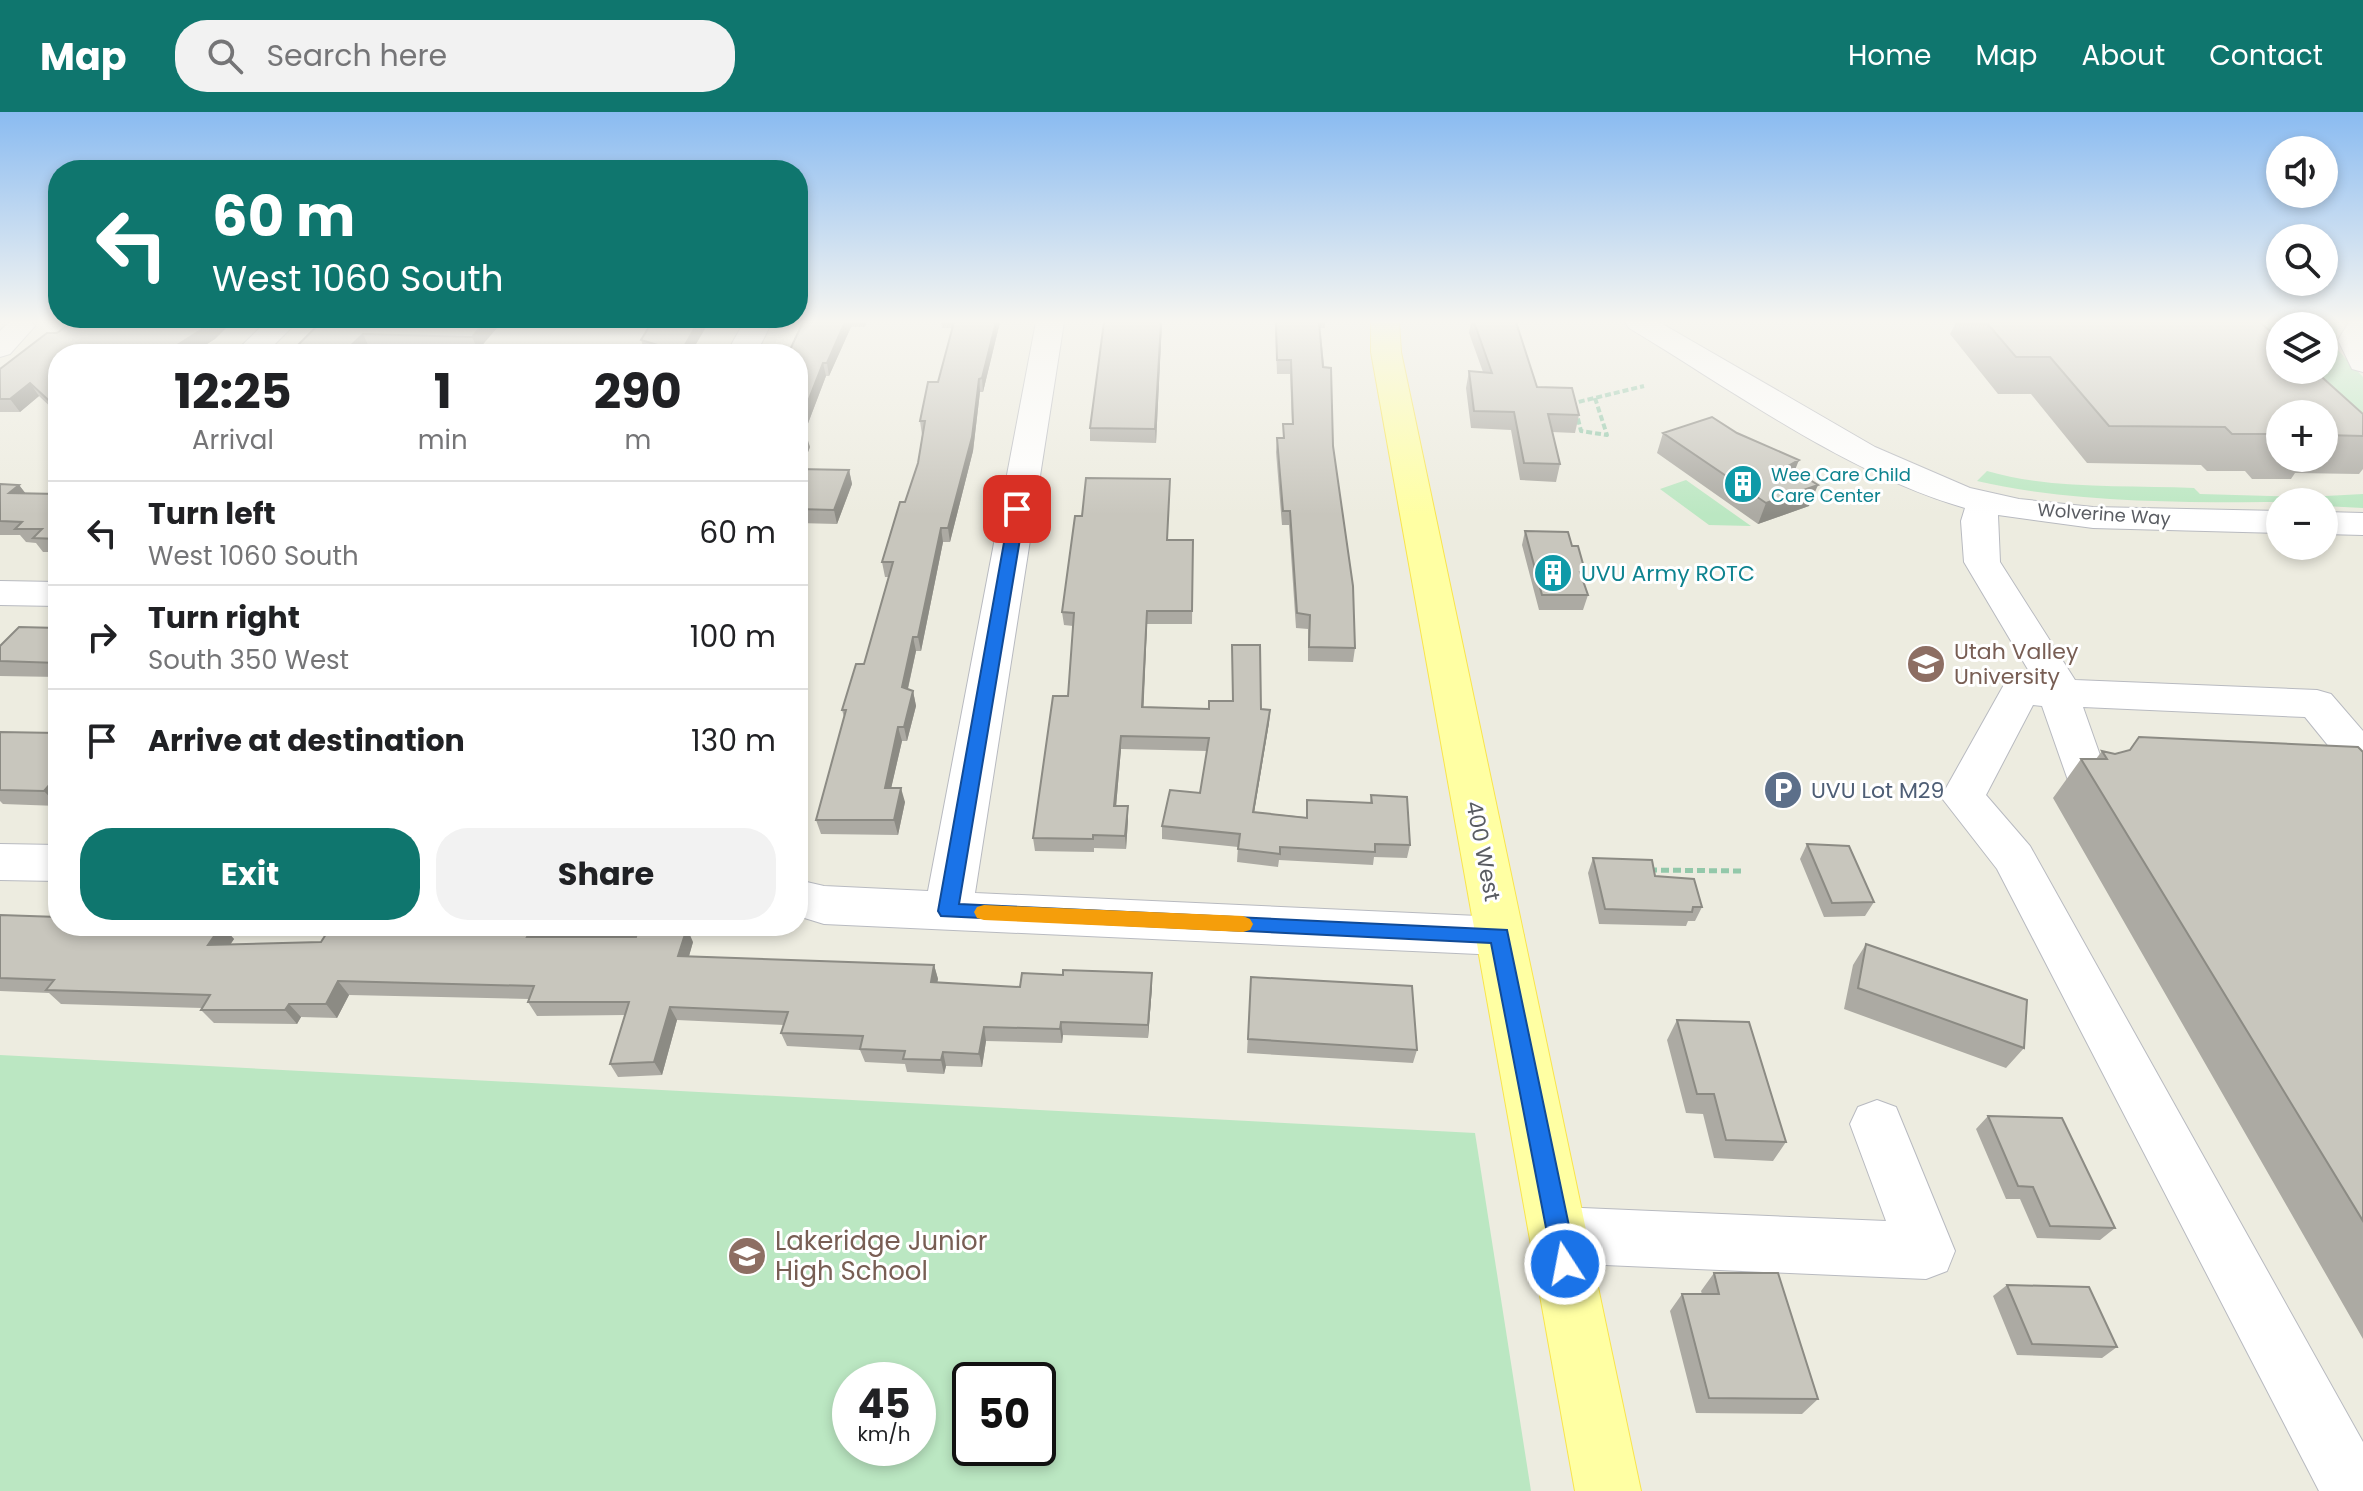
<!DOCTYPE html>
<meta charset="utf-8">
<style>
:root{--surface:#fff;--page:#f2f2f2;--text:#202124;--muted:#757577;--line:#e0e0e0;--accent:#0f766e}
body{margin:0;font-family:Poppins,sans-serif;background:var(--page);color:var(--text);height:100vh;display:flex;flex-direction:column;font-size:30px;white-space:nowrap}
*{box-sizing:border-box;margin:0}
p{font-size:26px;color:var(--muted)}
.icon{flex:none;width:44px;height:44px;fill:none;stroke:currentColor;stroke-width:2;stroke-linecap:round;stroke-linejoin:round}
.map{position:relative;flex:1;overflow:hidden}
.sheet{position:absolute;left:48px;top:232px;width:760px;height:592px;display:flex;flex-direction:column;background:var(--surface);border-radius:32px;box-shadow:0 4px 12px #0003}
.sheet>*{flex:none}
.top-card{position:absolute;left:48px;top:48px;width:760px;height:168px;border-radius:32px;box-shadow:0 4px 12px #0003;background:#0f766e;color:#fff;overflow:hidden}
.fabs{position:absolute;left:2266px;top:24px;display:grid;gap:16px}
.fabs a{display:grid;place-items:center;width:72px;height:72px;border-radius:50%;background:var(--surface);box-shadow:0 4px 12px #0003;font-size:40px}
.speed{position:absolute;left:832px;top:1250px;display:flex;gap:16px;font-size:40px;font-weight:700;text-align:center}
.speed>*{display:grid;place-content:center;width:104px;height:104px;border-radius:50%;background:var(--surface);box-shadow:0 4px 12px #0003;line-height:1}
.speed small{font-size:20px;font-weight:400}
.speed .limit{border:4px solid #111;border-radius:12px;background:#fff;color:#111}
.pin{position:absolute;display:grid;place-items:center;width:68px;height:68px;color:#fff;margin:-34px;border-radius:16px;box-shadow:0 4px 12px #0006}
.me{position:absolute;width:88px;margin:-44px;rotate:349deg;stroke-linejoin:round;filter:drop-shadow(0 0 6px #0008)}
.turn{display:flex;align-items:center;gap:28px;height:168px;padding:0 32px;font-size:36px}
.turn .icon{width:104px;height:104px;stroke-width:2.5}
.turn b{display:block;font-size:56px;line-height:68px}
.eta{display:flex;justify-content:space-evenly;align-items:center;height:136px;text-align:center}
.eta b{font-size:48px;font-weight:700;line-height:56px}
.cta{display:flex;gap:16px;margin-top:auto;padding:16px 32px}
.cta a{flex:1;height:92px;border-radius:32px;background:var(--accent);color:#fff;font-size:32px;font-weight:700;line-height:92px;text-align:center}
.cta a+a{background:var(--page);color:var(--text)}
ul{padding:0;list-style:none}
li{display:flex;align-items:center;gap:24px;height:104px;padding:0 32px;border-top:2px solid var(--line)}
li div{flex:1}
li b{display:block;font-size:30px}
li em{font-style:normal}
header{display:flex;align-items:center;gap:48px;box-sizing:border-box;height:112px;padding:0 40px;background:var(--accent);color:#fff}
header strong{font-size:38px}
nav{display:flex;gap:44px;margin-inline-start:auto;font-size:28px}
.search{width:560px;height:72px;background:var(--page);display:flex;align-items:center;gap:20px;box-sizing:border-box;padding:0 28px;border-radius:32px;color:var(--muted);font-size:30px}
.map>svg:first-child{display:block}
.green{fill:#bbe7c2;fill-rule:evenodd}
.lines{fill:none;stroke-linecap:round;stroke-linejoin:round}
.minor-casing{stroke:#b8bac0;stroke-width:2}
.major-casing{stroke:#f9e44d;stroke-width:2}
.path-far1{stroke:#93c8aa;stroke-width:4;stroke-dasharray:6 3;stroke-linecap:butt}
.path{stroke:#93c8aa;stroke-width:5;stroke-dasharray:8 4;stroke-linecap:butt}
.minor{fill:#fff;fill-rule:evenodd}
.major{fill:#ffffa3;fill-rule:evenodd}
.wall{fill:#acaaa3;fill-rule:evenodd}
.shaded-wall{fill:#8c8b84}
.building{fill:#c8c6bd;stroke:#8c8b84;stroke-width:2}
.route{fill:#1a73e8;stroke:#114b97;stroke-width:2}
.slow{fill:#f59e0b}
.labels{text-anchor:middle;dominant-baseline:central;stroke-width:6;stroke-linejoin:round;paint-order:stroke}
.far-culture-label{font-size:18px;fill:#0d838f;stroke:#fff;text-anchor:start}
.far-street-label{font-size:18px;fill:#595c62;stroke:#fff}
.culture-label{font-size:22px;fill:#0d838f;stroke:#fff;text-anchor:start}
.education-label{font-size:22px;fill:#785e54;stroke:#fff;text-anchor:start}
.service-label{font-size:22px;fill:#4e5e75;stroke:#fff;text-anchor:start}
.street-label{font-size:22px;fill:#595c62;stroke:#fff}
.near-education-label{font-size:26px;fill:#785e54;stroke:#fff;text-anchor:start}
</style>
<header>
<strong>Map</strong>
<div class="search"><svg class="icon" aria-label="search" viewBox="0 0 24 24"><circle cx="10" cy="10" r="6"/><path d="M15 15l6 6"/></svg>Search here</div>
<nav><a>Home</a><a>Map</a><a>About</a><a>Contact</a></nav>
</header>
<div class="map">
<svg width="2363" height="1379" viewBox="0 0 2363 1379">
<rect width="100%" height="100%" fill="#edece0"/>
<path class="green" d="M2229,210H2338L2336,236L2363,265V330L2291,258H2324V214H2280V246Z
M1987,359C2052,378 2127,373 2194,376L2200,382L2307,385L2363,382V396L2324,394V390C2217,390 2084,394 1977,369Z
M1686,368L1751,414L1709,413L1660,377Z
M0,943L1475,1021L1531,1379H0ZM850,1268H918V1336H850ZM970,1268H1038V1336H970Z"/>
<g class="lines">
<defs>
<path id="minor" d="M9,210H32L35,214L10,242L0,245V219Z
M266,210H297L265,242H233Z
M744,210H772L756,242H726Z
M1036,210H1064L975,781L1500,805L1517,810L1524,824L1517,838L1500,843L824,812L798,804V768L824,774L928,779Z
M1625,210H1659L1875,335L1970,376L2019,387L2093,395L2280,399V421L2093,416L1998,403L2000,450L2075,568L2317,578L2331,582L2363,619V662L2348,658L2305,605L2083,595L2107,663L2100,674L2085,678L2070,674L2042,594L2033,593L1986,683L2030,734L2363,1330V1379H2319L1997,757L1941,685L2006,569L2033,566L1964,450L1961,409L1965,396C1847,362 1734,279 1629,216Z
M2349,210H2363V260L2352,257L2338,228Z
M2324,400L2363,401V423L2324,422Z
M0,469L58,470V494L0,493Z
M0,732L58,733V769L0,768Z
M1877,988L1896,995L1955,1139L1947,1159L1926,1167L1559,1151L1539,1143L1530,1123L1539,1103L1559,1095L1886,1109L1850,1012L1858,995Z"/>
<path id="major" d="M1371,210H1399L1401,240L1641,1379H1575L1371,240Z"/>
</defs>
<use href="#minor" class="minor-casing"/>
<use href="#major" class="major-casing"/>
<path class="path-far1" d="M1595,286L1607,323L1581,319L1574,291L1644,274"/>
<path class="path" d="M1649,758L1744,759"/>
<use href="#minor" class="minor"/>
<use href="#major" class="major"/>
</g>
<path class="wall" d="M72,210H232L215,227L191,242H58V302L39,284L20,300H0V257L47,221H57Z
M321,210H502L478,238L369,235L363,242H289Z
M709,210L690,242H650L645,240L641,228Z
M803,210H867L865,215H851L829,264H826L804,322L810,335L801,357L849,358L852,372L837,412L798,411V242Z
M941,210H1000L983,280H980L973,339L950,430H943L921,539H916L908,577L913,579L916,594L907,629H902L891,676L905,690L898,723L821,722L816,708L844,605L842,598L864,552L889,465H885L882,450L905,390L918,351L922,323L920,309L938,270L952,216H942Z
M1162,210L1156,331L1090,329V316Z
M1275,210H1325V216H1320L1355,536L1353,550L1308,549V517L1296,516L1289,413H1282L1276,340L1277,326H1283V312H1292L1290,262H1277Z
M1471,210H1516L1537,275L1579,303L1575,321L1552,320L1560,352L1556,370L1520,368L1511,318L1471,316L1466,276L1469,259L1483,260L1469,221Z
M1956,210H2260L2363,302V357L2359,362L2295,361L2291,367H2252L2245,359H2207L2201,353L2087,351L2031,282H1998L1950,222ZM2280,302H2324V346H2280Z
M1663,321L1794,359L1809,394L1758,412L1657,341Z
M0,372L19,373L26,382H58V440H43L36,431L26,430L20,423H0Z
M1525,419L1572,434L1585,459L1583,468L1588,483L1583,498H1539L1522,433Z
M1168,428H1193L1192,512H1147L1143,595L1209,597L1232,589V546L1261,597L1270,598L1269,611L1254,700L1306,705L1307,688L1370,691L1371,683L1410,733L1407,746L1374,745L1373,753L1279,748L1278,755L1237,750L1238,735L1162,727V714L1200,681L1207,639L1121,637L1116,694L1128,708L1126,737L1094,736V740L1035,739L1033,726L1068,584L1073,514L1064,513L1062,500Z
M58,516V565L0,564V534Z
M0,620L58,694L3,692L0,689Z
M2139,625L2363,640V1227L2053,686L2081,647H2096L2102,639L2115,642L2129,638Z
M1807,732L1874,790L1865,804L1824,805L1800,747Z
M1593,746L1655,764L1702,795L1695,809H1688L1686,814L1599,812L1588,761Z
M0,803L58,814H222L234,827L230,832L535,825L693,830L689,844L934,853L938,867L937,871L1020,875H1152L1148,926L1063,923L1062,931L986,929L982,955L946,954L944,962L907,960L905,952L865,950L860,938L787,934L781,921L784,913L677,908L662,963L618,965L610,952L625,903L537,904L528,890L529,887L349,883L337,906L301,905L297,912L214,911L201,898L202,896L61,892L49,881L0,879Z
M1866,832L2024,936L2006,956L1844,897L1853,853Z
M1251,865L1417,938L1413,951L1247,941Z
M1677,908L1786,1030L1773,1049L1714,1046L1703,1002L1686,1001L1667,928Z
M1988,1004L2115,1116L2100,1128L2037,1126L2020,1087H2006L1976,1017Z
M1714,1161L1818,1287L1802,1302L1696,1301L1670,1199L1682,1182H1702L1701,1179Z
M2007,1173L2117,1235L2102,1246L2017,1243L1993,1184Z"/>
<path class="shaded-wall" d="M212,210H232L215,227L191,242H163Z
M485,210H502L478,238L472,225Z
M698,210H709L690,242H681V240Z
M845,210H850L851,215L829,264L827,251Z
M996,210H1000L983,280L982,266Z
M1161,210H1162L1156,331L1155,317Z
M363,222L369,235L363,242H342Z
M823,251L826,264L799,335L798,315Z
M979,267L980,280L973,339L950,430L948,416Z
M30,271L39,284L20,300L10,287Z
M806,322L810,335L798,366V344Z
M1799,348L1791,368L1788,354Z
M849,358L852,372L837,412L834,398Z
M19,373L29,386L9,381Z
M1818,373L1809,394L1758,412L1766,391Z
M941,416L943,430L921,539L918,525Z
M1147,499V512L1143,608L1142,595Z
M913,525L916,539L905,589L902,575Z
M913,579L916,594L907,629L904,615Z
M1270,598L1269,611L1252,713L1253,700Z
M898,615L902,629L888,690L885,676Z
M1121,624V637L1115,707L1114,694Z
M58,663V694L44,679Z
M901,676L905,690L898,723L894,708Z
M1128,694V708L1126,737L1125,724Z
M221,814H222L234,827L221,847L208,833Z
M687,816L693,830L685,858L678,844Z
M934,853L938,867L934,884L931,870Z
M1152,861V875L1148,926V913Z
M338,869L349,883L337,906L326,892Z
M289,892L301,905L297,912L285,898Z
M670,895L677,908L662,963L654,950Z
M1061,910L1063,923L1062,931L1060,917Z
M984,915L986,929L982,955L979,942Z
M943,940L946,954L944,962L941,948Z"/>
<path class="building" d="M72,210H212L207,214L163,242H58V297L30,271L10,287H0V257L47,221H57Z
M321,210H485L472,225L363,222L342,242H289Z
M652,210H698L681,240L641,228Z
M803,210H845L827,251H823L798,315V242H788Z
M954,210H996L982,266L979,267L972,325L948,416H941L918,525H913L902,575L913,579L904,615H898L885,676H901L894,708H816L846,598H842L856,552H864L893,450H882L900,390H905L918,351L925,309H920L928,270H938Z
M1104,210H1161L1155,317L1090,316Z
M1276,210H1319L1323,255L1331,256L1333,334L1353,474L1355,536L1309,535L1310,503L1297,501L1290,399H1283L1277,326H1284L1283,312H1293L1291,248H1277Z
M1474,210H1516L1537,275L1572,276L1579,303L1548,302L1560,352L1524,351L1514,300L1474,299L1469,259L1492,261Z
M1986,210H2260L2280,228V258H2314L2363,302V324L2324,323V302H2280V329H2278L2271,322H2232L2225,315L2109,314L2050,245H2016Z
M1712,305L1737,321L1799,348L1788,354L1818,373L1766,391L1663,321Z
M798,321L806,322L798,344Z
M798,357L849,358L834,398L798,397Z
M1086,366L1170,367L1167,428H1193L1192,499H1147L1142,595L1209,597V589H1233L1232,533H1260L1261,597L1270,598L1253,700L1307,706V688L1372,691L1371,683L1407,685L1410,733L1375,732V740L1280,735V742L1238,737L1240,722L1162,714L1170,678L1200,681L1209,626L1121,624L1114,694H1128L1125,724L1093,723V727L1033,726L1053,584H1068L1074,501L1062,500L1075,404H1082Z
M0,372L19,373L9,381L58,382V427L33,426L42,417H15L22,410L0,409Z
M1525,419L1568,420L1572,434H1578L1585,459L1580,460L1588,483H1542Z
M19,515L58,516V551L0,549V534Z
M0,620L58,621V663L44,679L0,678Z
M2139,625L2358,635L2363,640V1109L2081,647H2107L2102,639L2115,642L2130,638Z
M1807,732L1849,734L1874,790L1832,791Z
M1593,746L1652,748L1655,764L1694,767L1702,795H1693L1692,800L1605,797Z
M0,803L58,805V814H221L208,833L321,830L328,819L391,820L393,816L531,818L527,825H636L638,817L687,816L678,844L934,853L931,870L1020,875L1022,861L1063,863V858L1152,861L1148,913L1061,910L1060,917L984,915L979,942L943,940L941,948L903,947L905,939L860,937L863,924L781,921L788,900L670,895L654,950L610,952L629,890H528L534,874L338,869L326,892H289L285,898H201L210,883L46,878L54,868L0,866Z
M1866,832L2027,888L2024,936L1858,876Z
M1251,865L1412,874L1417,938L1248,927Z
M1677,908L1749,910L1786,1030L1726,1028L1714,982H1697Z
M1988,1004L2062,1006L2115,1116L2050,1114L2033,1075L2018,1074Z
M1714,1161H1778L1818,1287L1709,1286L1682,1182H1719Z
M2007,1173L2089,1175L2117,1235L2032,1232Z"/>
<linearGradient id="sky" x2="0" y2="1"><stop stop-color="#8abbf1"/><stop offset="0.52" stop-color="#f7f6f1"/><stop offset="1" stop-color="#f7f6f1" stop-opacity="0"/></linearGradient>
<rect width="2363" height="403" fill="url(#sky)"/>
<path class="route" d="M1017,392L1025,397L959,792L1507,818L1577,1152L1573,1160L1565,1163L1556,1160L1553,1152L1491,831L941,804L938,799L1010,397Z"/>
<path class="slow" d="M984,793L1243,804L1250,807L1253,812L1250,818L1243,820L984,808L977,806L974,800L977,795Z"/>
<defs>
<symbol id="building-disc" viewBox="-11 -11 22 22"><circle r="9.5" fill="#0f9aa8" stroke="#fff"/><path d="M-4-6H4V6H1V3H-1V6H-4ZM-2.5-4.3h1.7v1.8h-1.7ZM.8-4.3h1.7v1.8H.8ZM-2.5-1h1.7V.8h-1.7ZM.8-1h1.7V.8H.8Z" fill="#fff"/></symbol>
<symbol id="university-disc" viewBox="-11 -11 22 22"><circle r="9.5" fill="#8d6e63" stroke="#fff"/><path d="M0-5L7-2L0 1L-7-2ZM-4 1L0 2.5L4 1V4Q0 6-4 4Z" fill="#fff"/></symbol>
<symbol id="parking-disc" viewBox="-11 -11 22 22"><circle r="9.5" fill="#5c6f8a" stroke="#fff"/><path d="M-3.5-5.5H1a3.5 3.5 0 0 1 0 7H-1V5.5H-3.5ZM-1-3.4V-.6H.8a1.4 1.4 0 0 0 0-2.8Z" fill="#fff"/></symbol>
<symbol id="school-disc" viewBox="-11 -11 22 22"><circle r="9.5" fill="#8d6e63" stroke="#fff"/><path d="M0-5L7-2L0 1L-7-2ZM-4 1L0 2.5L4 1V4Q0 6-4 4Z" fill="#fff"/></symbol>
</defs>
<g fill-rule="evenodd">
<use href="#building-disc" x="1721" y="350" width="44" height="44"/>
<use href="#building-disc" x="1531" y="439" width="44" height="44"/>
<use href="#university-disc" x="1904" y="530" width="44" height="44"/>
<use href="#parking-disc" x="1761" y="656" width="44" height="44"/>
<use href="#school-disc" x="725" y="1122" width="44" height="44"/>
</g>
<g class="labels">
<g class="far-culture-label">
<text x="1771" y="362">Wee Care Child<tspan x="1771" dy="21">Care Center</tspan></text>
</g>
<g class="far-street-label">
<text transform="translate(2104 402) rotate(4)">Wolverine Way</text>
</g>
<g class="culture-label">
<text x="1581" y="461">UVU Army ROTC</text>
</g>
<g class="education-label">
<text x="1954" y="539">Utah Valley<tspan x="1954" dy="25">University</tspan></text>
</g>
<g class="service-label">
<text x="1811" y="678">UVU Lot M29</text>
</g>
<g class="street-label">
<text transform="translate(1483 739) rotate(79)">400 West</text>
</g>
<g class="near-education-label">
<text x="775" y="1129">Lakeridge Junior<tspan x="775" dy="30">High School</tspan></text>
</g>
</g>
</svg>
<div class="fabs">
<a><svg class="icon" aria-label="sound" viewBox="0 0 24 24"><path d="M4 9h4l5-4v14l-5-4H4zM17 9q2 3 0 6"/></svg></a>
<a><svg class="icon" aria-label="search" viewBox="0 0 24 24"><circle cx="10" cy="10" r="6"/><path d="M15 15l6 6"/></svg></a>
<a><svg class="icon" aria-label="layers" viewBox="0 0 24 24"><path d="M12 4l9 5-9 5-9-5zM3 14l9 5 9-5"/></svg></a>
<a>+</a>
<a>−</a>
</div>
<div class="speed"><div>45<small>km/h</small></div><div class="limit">50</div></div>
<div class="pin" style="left:1017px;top:397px;background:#d93025"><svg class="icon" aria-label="arrive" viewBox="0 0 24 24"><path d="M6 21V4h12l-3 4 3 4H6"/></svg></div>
<svg class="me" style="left:1565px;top:1152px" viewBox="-20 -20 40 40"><circle r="17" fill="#1a73e8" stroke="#fff" stroke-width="3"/><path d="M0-11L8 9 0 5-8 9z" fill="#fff"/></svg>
<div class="top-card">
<div class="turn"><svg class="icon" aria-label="left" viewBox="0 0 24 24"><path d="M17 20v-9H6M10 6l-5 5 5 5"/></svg><div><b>60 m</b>West 1060 South</div></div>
</div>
<section class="sheet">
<div class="eta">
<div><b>12:25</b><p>Arrival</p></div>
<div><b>1</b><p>min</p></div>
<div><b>290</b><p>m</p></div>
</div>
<ul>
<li><svg class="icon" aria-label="left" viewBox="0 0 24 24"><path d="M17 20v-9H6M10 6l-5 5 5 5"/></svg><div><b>Turn left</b><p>West 1060 South</p></div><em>60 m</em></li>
<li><svg class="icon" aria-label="right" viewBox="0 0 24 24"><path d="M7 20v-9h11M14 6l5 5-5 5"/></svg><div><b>Turn right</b><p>South 350 West</p></div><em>100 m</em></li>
<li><svg class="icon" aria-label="arrive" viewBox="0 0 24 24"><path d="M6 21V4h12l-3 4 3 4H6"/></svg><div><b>Arrive at destination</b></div><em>130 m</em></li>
</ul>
<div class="cta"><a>Exit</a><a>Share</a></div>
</section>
</div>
